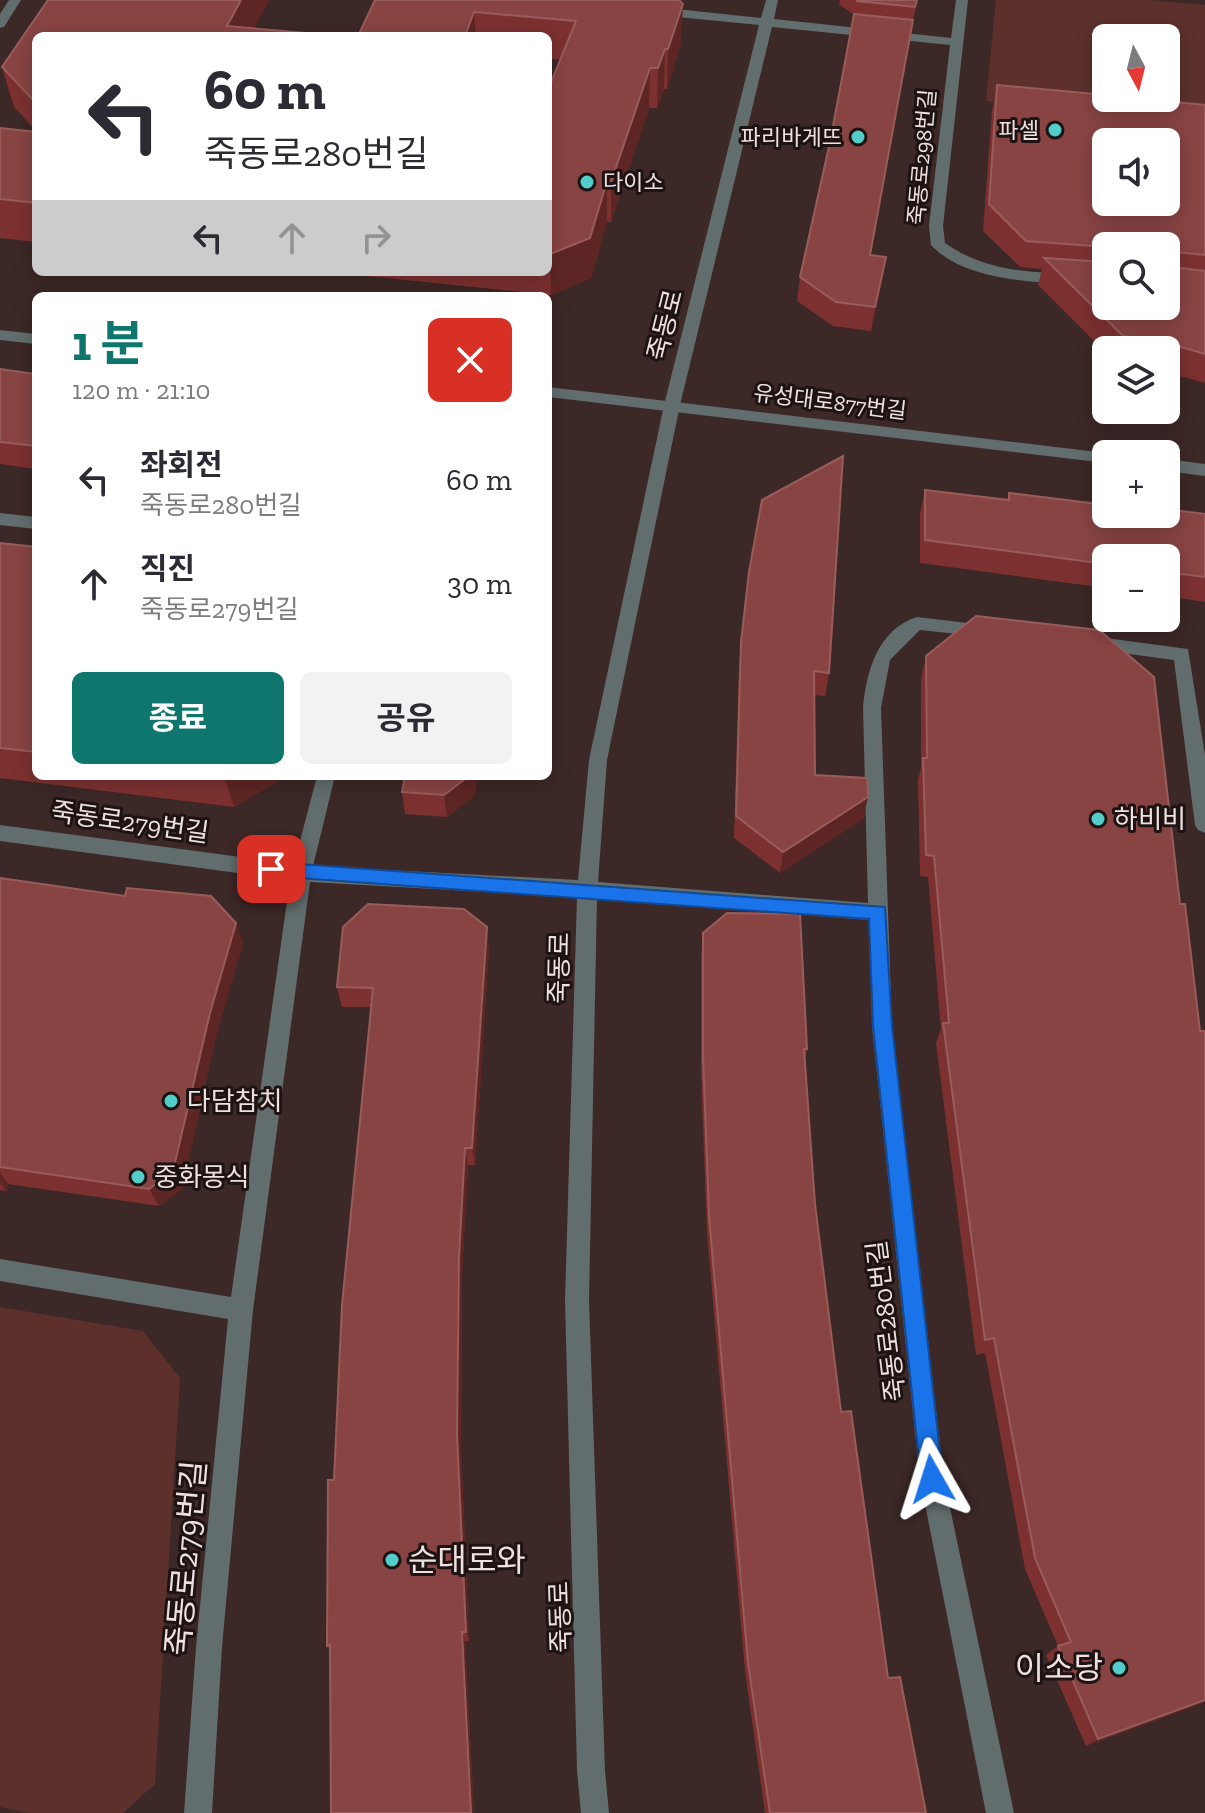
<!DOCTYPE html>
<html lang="ko">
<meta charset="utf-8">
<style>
:root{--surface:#fff;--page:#f2f2f3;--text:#2b2b33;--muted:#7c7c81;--accent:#0f766e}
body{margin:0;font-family:"Zilla Slab","Noto Sans KR",serif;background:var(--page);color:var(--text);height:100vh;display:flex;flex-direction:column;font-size:30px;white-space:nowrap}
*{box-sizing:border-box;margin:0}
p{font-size:26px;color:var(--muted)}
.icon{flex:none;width:44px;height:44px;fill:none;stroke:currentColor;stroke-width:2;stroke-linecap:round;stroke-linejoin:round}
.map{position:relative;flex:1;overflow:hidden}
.sheet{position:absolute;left:32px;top:292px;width:520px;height:488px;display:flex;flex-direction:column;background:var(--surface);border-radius:12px;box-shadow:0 4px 20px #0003}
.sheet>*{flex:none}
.guide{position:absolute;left:32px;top:32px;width:520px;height:244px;border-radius:12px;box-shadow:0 4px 20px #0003;background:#fff;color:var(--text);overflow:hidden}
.needle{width:52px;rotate:173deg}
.controls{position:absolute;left:1092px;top:24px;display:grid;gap:16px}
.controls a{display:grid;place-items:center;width:88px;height:88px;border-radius:12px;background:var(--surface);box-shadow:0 4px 20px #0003;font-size:40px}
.pin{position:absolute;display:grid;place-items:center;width:68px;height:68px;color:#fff;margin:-34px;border-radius:16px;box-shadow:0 4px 12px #0006}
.me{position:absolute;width:88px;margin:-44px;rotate:354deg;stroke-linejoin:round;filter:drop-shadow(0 0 6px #0008)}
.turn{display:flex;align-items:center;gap:28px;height:168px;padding:0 40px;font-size:36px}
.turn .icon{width:104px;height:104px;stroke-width:2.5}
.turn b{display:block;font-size:56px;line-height:68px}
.lanes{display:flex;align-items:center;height:76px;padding:0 40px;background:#0003;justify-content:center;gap:40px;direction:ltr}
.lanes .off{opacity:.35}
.round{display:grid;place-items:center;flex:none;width:84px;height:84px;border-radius:12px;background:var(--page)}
.overview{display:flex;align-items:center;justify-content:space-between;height:136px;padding:0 40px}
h1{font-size:48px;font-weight:700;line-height:60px;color:var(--accent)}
.primary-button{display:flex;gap:16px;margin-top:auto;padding:16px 40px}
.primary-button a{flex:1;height:92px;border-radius:12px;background:var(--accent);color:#fff;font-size:32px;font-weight:700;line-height:92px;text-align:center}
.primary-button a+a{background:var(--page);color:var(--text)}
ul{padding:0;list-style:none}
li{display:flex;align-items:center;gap:24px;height:104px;padding:0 40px}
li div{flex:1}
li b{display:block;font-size:30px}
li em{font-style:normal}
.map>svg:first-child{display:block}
.green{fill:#5d302c;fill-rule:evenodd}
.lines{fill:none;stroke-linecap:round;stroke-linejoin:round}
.minor{fill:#626d6d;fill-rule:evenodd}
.tertiary{fill:#626d6d;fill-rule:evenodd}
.wall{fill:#7c3130;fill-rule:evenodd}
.shaded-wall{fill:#5d2624}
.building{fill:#884443;stroke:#985c5b;stroke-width:2;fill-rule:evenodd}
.route{fill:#1a73e8;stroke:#114b97;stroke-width:2}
.poi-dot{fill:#53cdca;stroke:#1c1312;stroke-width:3}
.labels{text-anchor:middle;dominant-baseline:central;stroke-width:6;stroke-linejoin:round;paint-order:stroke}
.far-poi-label{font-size:22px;fill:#eee0de;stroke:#1c1312;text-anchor:end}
.far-street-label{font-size:22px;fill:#eee0de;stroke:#1c1312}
.street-label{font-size:26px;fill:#eee0de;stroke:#1c1312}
.poi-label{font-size:26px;fill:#eee0de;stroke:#1c1312;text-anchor:start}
.near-street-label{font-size:32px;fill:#eee0de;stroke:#1c1312}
.near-poi-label{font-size:32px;fill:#eee0de;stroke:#1c1312;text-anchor:start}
</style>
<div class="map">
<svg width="1205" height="1813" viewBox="0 0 1205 1813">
<rect width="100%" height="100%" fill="#3c2826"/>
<path class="green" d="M996,0H1147L1205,5V123L986,101ZM1106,38H1166V98H1106Z
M0,1307L143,1331L180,1378L155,1784L123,1813H30L0,1807Z"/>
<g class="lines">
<path class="minor" d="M9,0H21L4,27L0,28V14Z
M766,0H778L774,19L951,38L956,0H968L943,226L945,243C992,277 1051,272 1106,276V286C1054,282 969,286 931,245L929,226L950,45L772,27L680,405L607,760L598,882L868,903L863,708C866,672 878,629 917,617L993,626L996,631L993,636L987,637L920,630L890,660L881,708L892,1026L944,1479L1014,1813H986L920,1479L872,1026L869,920L597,898L589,1300L605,1771L609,1813H581L577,1771L565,1300L577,897L310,882L253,1310L222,1647L212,1813H184L196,1647L228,1319L0,1281V1259L231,1297L290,880L0,841V825L294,864L317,776H335L313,866L578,880L589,760L664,405L759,25L657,15L651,11L657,7L761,18Z
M0,513L36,517V529L0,525Z
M1091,636L1188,649L1205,755V833L1198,830L1195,825L1174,660L1085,648L1082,643Z"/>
<path class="tertiary" d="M0,330L36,334V344L0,340Z
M548,387L1106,453L1111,454H1106V463L548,397Z
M1166,459L1205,464V476L1166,471Z"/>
</g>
<path class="wall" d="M48,0H269L254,28L340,36H36V131L14,107L2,67Z
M375,0H679L681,43L667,89H664L657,108H649L611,222H607L591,278L551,295L327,272H548V90L560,60L548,58V36H358Z
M840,0H917L870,255L882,281L871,331L833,326L797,301L800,277L830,142L854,15L839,4Z
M997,85L1205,105V383L1166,372V350H1106V353L1038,285L1042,269L1020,267L983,231L992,111ZM1106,246H1166L1106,306Z
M0,128L36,132V242L0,238Z
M0,369L36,374V469L0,464Z
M925,490L1007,499L1009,493L1106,505L1205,514V602L1166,596V558H1106V588L920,563V514Z
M0,543L36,547V776H280L278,781L234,807L0,778Z
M749,572L829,673L825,696L814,695L815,775L868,797L863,819L780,873L734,838L739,665Z
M926,656L1180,904L1200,1031H1205V1702L1086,1746L1046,1655L1058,1646L1025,1569L985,1353L976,1355L936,1043L941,1029L928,877L920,876L918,780L921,768V679Z
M402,792L475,795L447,817L405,814Z
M0,878L243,943L217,1032L182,1189L159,1206L8,1184L6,1191L0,1190Z
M703,933L807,1049L805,1059L815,1204L841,1412L888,1678L926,1813H765L745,1671L707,1232L701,1074V954Z
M489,948L475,1165H468L462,1273L461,1447L469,1641H465L474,1813H331L330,1649L327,1646L334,1480L371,1007H342L337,987Z"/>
<path class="shaded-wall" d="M241,0H269L250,36L227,26Z
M683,4L681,43L667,89L668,49Z
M474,12L476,36H465Z
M913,20L909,44L866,279L870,255Z
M665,49L664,89L657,108L658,68Z
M650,68L649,108L611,222V182Z
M607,181V222L591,278L551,295L550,255Z
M886,257L882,281L871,331L875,307Z
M224,776H280L278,781L234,807Z
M469,776H478L475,795L447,817L444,795Z
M868,797L863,819L780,873L783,852Z
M236,923L243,943L217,1032L182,1189L159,1206L149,1189L210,1013Z
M487,927L489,948L475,1165L472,1148Z
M465,1148L468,1165L462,1273L461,1447L469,1641L466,1632L457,1434L459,1257Z
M0,1172L8,1184L6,1191L0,1183Z
M462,1632L465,1641L474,1813H471Z
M1205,1700V1702L1086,1746L1098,1739Z"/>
<path class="building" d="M48,0H241L227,26L340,36H36V103L2,67Z
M375,0H679L683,4L668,49H665L658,68H650L611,182L607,181L590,238L548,255V90L576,21L474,12L465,36H358Z
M857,0H917L915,7L857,1Z
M854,14L913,20L870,255L886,257L875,307L836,302L800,277L830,142Z
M997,85L1106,95V98H1137L1205,105V255L1175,252L1172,255L1173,267L1205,271V354L1154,339L1123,336L1044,258L1106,262V306H1166V246L1106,247L1026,241L989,204ZM1106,142H1166V202H1106Z
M0,128L36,132V203L0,199Z
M0,369L36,374V446L0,442Z
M843,456L829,673L814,671L815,775L867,778L868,797L783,852L736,816L741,642L749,572L762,500Z
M925,490L1009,500V493L1106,505V514H1166V509L1205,514V577L1166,572V558H1106V564L925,540Z
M0,543L36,547V752L0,748Z
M976,616L1099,630L1154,677L1180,904H1185L1200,1031H1205V1700L1098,1739L1058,1646L1071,1642L1035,1558L994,1338L985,1340L943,1023H949L934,856L926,855L923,758H927L926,656Z
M405,776H469L444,795L402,792Z
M0,878L125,896L127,888L211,896L236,923L210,1013L173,1171L149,1189L0,1167Z
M368,904L464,909L487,927L472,1148H465L459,1257L457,1434L466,1632H462L471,1813H331L330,1645L327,1646L328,1480H334L342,1305L373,988L337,987L343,927Z
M727,913L800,914L807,1049H804L815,1204L841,1412L851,1411L888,1678L900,1677L926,1813H770L748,1663L709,1216L703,1055V933Z"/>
<path class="route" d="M271,862L885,907L892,1026L943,1479L940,1487L932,1490L924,1487L921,1479L873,1026L869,919L271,876L262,869Z"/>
<g class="poi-dot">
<circle cx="1055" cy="130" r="8"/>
<circle cx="858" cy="137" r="8"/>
<circle cx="587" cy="182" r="8"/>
<circle cx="1098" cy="819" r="8"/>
<circle cx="171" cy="1101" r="8"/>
<circle cx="138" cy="1177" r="8"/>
<circle cx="392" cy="1560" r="8"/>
<circle cx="1119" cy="1668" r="8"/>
</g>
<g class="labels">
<g class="far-poi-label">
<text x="1039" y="130">파셀</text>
<text x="842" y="137">파리바게뜨</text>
<text x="603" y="182" text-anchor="start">다이소</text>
</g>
<g class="far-street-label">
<text transform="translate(922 157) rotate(-85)">죽동로298번길</text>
<text transform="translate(830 402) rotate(7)">유성대로877번길</text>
</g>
<g class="street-label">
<text transform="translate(665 325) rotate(-76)">죽동로</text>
<text transform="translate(130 822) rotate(8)">죽동로279번길</text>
<text transform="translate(559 968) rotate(-89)">죽동로</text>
<text transform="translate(886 1321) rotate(-97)">죽동로280번길</text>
<text transform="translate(560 1617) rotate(-92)">죽동로</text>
</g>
<g class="poi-label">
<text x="1114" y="819">하비비</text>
<text x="187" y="1101">다담참치</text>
<text x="154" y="1177">중화몽식</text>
</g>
<g class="near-street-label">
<text transform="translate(186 1558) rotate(-85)">죽동로279번길</text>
</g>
<g class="near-poi-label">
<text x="408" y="1560">순대로와</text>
<text x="1103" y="1668" text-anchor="end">이소당</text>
</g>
</g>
</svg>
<div class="controls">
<a><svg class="needle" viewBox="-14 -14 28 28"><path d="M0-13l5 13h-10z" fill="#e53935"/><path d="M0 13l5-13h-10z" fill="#7c7c81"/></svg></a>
<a><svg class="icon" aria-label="sound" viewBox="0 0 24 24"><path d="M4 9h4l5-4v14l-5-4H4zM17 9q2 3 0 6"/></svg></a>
<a><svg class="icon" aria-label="search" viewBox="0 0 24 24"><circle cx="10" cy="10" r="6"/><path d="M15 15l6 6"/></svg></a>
<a><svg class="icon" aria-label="layers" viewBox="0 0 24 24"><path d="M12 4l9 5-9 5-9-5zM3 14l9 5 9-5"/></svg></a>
<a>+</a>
<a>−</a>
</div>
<div class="pin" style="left:271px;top:869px;background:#d93025"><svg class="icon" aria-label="arrive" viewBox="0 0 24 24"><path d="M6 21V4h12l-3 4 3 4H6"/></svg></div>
<svg class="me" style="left:932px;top:1479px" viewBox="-20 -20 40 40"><path d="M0-17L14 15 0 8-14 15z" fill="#1a73e8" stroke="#fff" stroke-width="4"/></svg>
<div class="guide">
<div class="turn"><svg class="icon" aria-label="left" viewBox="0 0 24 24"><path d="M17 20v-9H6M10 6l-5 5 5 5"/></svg><div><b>60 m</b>죽동로280번길</div></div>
<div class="lanes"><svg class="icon" aria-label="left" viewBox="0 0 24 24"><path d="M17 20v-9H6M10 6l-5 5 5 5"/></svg><svg class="icon off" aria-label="ahead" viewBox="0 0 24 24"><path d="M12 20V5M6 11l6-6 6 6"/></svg><svg class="icon off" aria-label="right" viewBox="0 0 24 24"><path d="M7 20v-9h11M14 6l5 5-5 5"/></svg></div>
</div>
<section class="sheet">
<div class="overview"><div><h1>1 분</h1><p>120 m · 21:10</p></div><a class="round" style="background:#d93025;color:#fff"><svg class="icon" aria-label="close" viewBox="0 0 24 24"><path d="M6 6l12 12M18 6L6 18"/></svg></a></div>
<ul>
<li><svg class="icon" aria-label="left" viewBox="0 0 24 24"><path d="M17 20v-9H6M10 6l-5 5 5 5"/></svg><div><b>좌회전</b><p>죽동로280번길</p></div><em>60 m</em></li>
<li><svg class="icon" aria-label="ahead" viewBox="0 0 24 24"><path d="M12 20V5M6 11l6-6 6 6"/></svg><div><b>직진</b><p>죽동로279번길</p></div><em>30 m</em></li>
</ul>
<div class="primary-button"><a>종료</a><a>공유</a></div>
</section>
</div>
